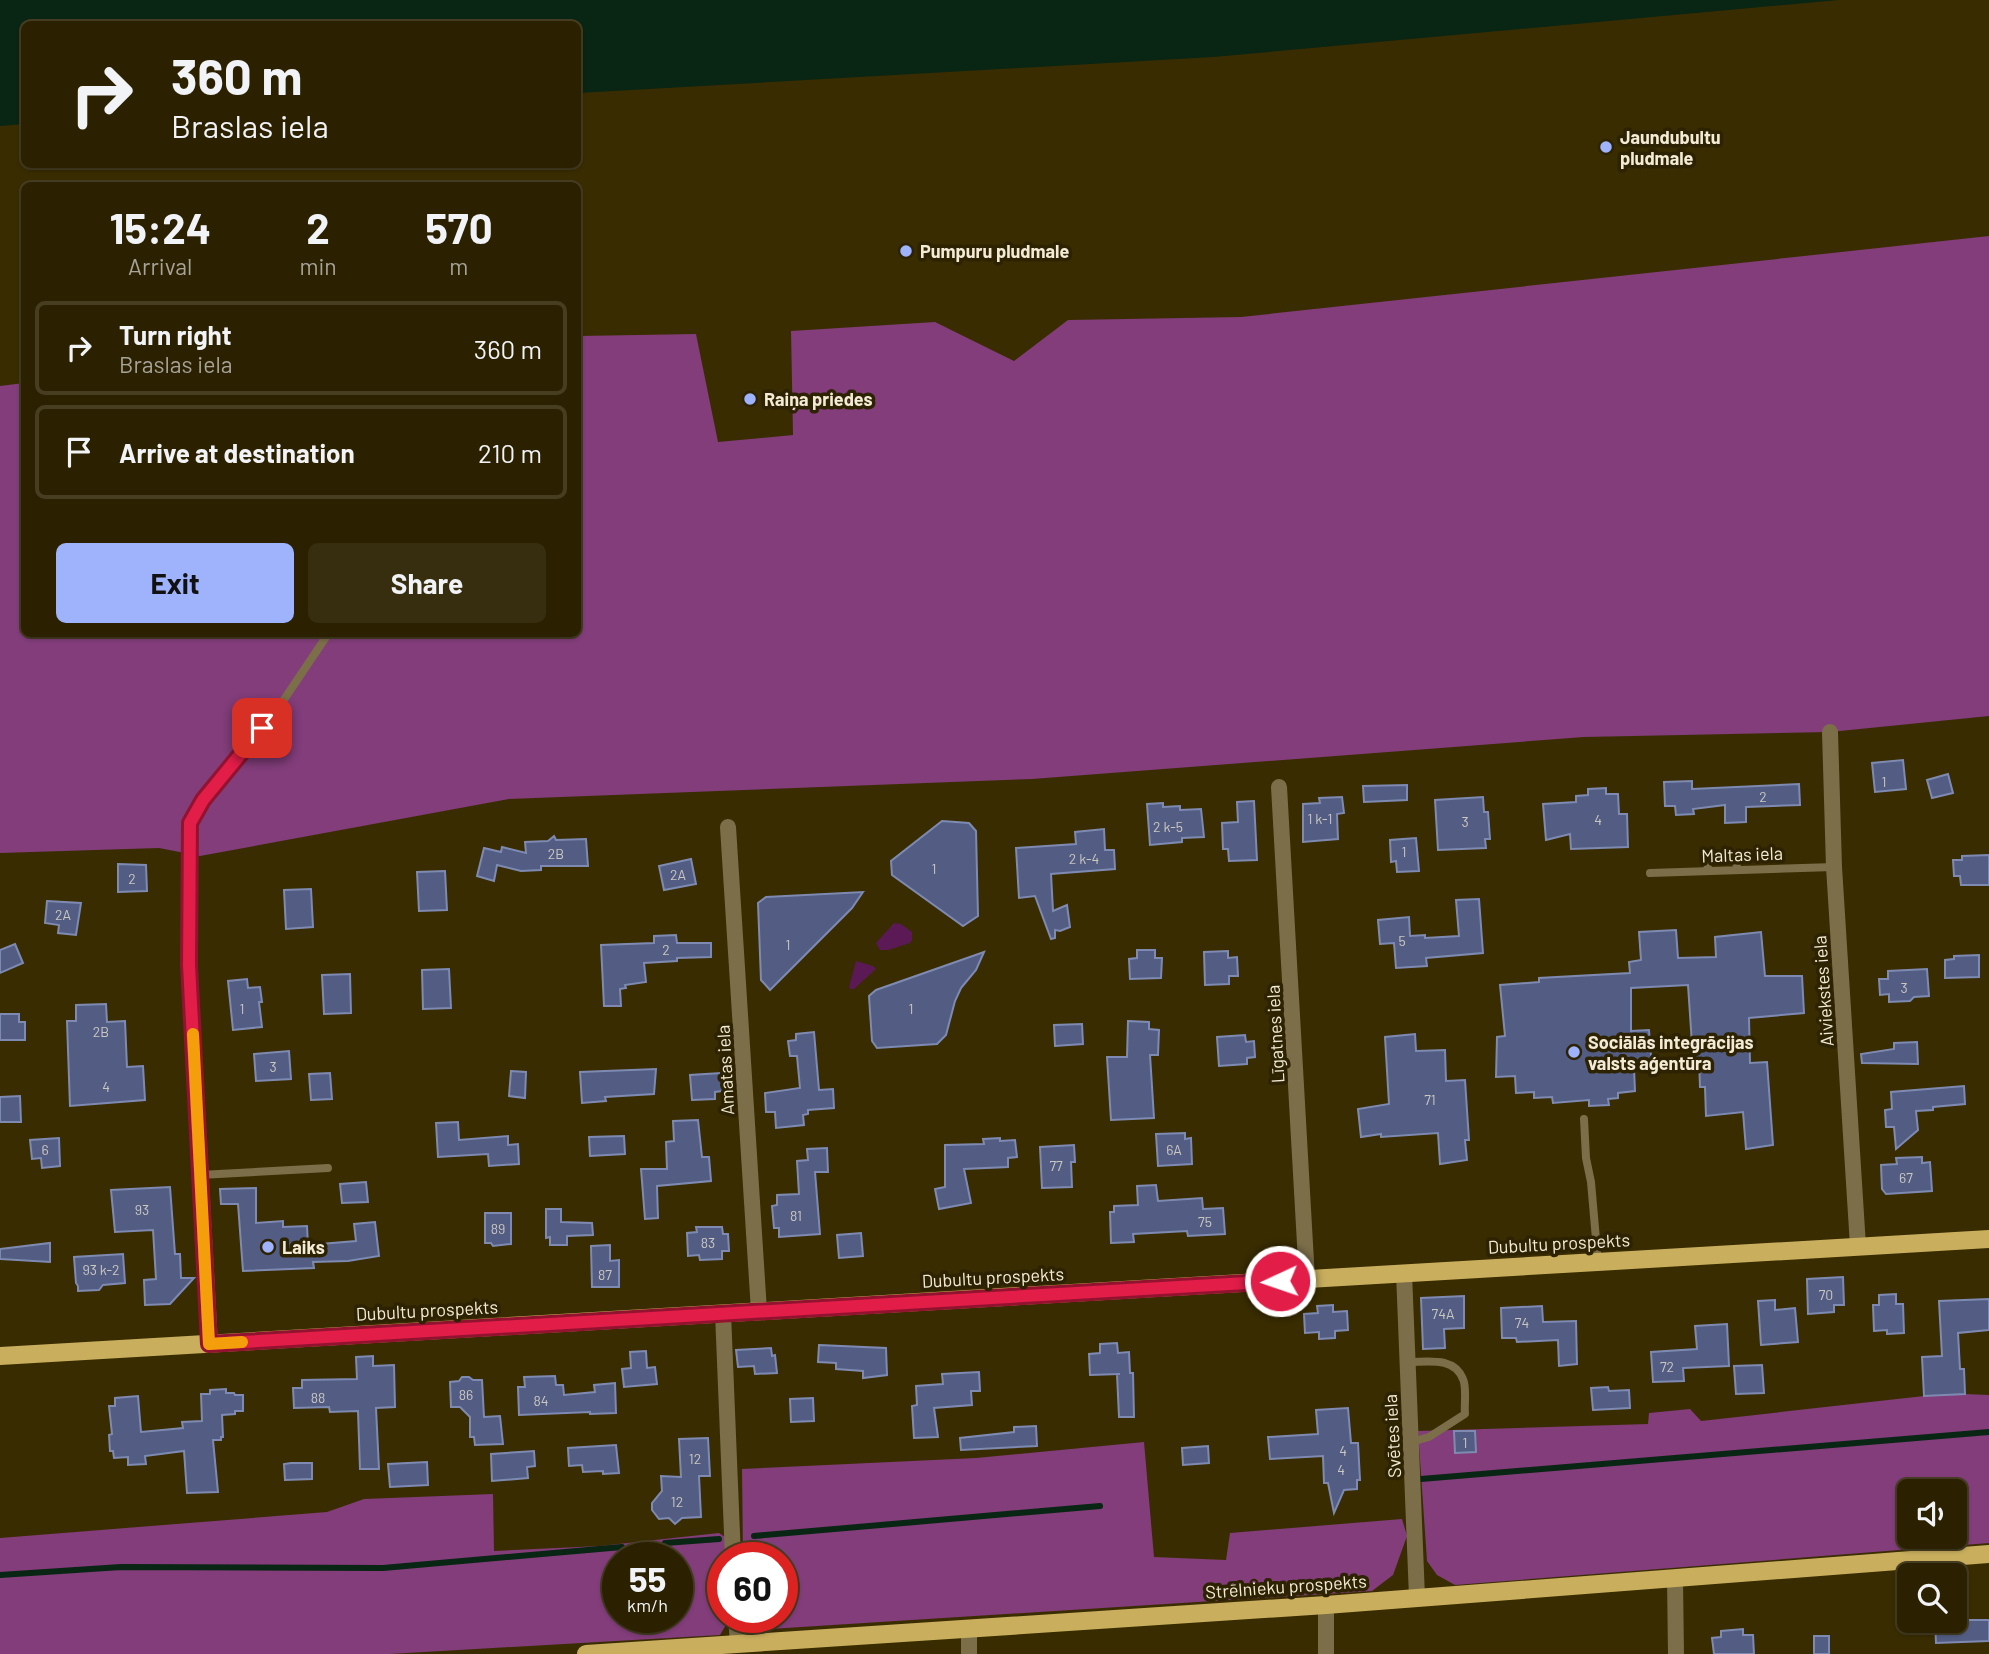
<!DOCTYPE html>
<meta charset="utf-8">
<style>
:root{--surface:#2b2100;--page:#372e0f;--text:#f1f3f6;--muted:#a6a399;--line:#473e22;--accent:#9fb3fd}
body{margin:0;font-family:Barlow,sans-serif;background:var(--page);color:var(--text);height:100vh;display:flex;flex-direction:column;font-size:26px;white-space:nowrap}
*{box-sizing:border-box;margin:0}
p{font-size:23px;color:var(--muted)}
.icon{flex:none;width:38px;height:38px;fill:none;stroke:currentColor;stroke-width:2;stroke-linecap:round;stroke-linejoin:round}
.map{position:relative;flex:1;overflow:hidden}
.side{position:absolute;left:21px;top:182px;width:560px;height:455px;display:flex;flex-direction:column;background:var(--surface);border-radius:10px;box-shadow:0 2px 5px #0004,0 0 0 2px var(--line)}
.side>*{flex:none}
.top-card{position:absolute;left:21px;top:21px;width:560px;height:147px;border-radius:10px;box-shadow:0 2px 5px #0004,0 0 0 2px var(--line);background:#2b2100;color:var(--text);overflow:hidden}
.buttons{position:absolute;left:1897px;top:1479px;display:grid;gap:14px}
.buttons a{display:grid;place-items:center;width:70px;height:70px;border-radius:10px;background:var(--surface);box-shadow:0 2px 5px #0004,0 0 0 2px var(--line);font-size:35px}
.speed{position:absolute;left:602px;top:1542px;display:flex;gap:14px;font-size:35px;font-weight:700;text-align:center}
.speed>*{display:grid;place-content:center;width:91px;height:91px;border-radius:50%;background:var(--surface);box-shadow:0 2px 5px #0004,0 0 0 2px var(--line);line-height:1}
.speed small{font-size:18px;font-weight:400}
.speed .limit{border:10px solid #d22;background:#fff;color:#111}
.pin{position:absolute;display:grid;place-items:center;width:60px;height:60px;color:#fff;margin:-30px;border-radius:14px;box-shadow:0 4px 10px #0006}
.me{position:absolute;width:77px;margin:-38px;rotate:267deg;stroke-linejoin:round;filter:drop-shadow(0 0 5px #0008)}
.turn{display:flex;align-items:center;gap:24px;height:147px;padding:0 35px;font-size:32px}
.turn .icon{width:91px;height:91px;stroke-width:2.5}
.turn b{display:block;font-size:49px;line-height:60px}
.eta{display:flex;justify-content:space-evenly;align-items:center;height:119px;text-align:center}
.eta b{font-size:42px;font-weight:700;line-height:49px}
.button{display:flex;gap:14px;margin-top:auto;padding:14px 35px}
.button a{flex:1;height:80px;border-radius:10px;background:var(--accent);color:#111;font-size:28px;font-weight:700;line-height:80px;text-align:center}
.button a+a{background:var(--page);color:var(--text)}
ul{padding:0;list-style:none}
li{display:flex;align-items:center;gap:21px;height:94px;margin:0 14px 10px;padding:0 21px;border:4px solid var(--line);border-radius:10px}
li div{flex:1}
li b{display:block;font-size:26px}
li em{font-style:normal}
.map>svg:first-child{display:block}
.green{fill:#5b1a55}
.forest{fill:#823d7a;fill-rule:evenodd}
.water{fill:#092513}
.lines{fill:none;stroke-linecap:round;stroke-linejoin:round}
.stream{stroke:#092513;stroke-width:6}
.building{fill:#535d83;stroke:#7e8ab2;stroke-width:2}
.service{stroke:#7b6e49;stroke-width:8}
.minor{stroke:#7b6e49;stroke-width:16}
.primary{stroke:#c8ae5d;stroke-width:18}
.route-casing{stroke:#92132f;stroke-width:18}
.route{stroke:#e11d48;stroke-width:12}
.slow{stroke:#f59e0b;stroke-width:12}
.poi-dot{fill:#9fb3fd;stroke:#2d2303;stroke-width:2.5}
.labels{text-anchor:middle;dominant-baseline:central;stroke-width:7;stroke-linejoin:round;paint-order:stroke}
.number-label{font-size:14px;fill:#cbc8c0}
.poi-label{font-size:18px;font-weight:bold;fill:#f3ebd5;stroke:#2d2303;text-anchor:start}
.street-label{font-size:18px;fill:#f3ebd5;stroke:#2d2303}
</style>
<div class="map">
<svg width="1989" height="1654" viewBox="0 0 1989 1654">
<rect width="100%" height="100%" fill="#392c00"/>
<path class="green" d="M894,923L901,924L912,932V940L910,943L888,950H880L876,943Z
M856,961L873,966L876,969L854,989H850L849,987Z"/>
<path class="forest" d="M1989,236V716L1830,732L1584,737L1032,779L509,799L200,856L159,848L0,853V386L24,383V634H578V336L696,334L718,442L793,435L791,331L935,322L1014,361L1068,320L1241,317Z
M1965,1394L1989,1395V1543L1455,1585L1437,1575L1427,1561L1418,1431L1648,1424L1649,1413L1690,1409L1701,1421L1924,1396ZM1909,1491H1955V1536H1909Z
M1144,1442L1154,1557L1226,1560L1230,1533L1402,1519L1407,1536L1393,1575L1372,1591L754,1630L749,1624L747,1617H782V1558L743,1557L742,1469L976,1458Z
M493,1494L494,1551L600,1546L719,1533L725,1537L726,1557L723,1558V1617H727V1623L720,1635L390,1654H0V1538L327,1512L364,1499ZM618,1558H677V1617H618Z"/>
<path class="water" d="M0,0H1839L1213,57L578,93V24H24V124L0,126Z"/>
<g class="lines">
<path class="stream" d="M1421,1479L1989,1432
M754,1536L1100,1506
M665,1543L719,1539
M0,1575L121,1567L383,1568L622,1547"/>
</g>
<path class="building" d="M1903,760L1906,789L1875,792L1872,763Z
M1948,774L1953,793L1932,798L1927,780Z
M1692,781V789L1799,784L1800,805L1746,807V822L1725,823V805L1693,809L1694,814L1676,815L1675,806H1665L1664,782Z
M1407,785V800L1364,802L1363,786Z
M1606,788V794H1618L1619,814H1627L1628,847L1571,849L1570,834L1546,840L1543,804L1576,802V796L1588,795V789Z
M1342,797L1344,813L1337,814L1338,839L1303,842V804L1320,803L1319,798Z
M1483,797L1484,812H1488L1490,839H1485L1486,848L1438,850L1435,800Z
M1254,801L1257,860L1229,861L1228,849H1223L1222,823L1238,822L1237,802Z
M1163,803V807L1180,806V810L1201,809L1204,837L1182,838V842L1150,845L1147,804Z
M942,821L969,823L976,831L978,916L963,926L892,875L891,861Z
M1104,829L1105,850H1114L1115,869L1051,874L1053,911L1067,905L1070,927L1060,931L1055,930V938L1051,939L1035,896L1019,898L1016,848L1076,844L1075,832Z
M554,836L556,840L586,839L588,866H541V870L521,871L497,865L494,881L477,876L484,848L501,852L502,847L526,853L525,842L548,841Z
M1416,838L1419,871L1397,872L1396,861L1391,862L1390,840Z
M1989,855V885H1961L1960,876H1954L1953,860H1962V856Z
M691,859L696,884L664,890L659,866Z
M118,864L146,865L147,891L118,892Z
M445,871L447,910L419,911L417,872Z
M311,889L313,927L286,929L284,890Z
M863,892L852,908L770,990L761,980L758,903L766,897Z
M1479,899L1483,953L1426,958L1427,966L1396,968L1394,943L1380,944L1378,920L1409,917L1410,936L1425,935V938L1459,936L1456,900Z
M47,901L81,903L76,935L58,933L59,925L45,923Z
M1676,930L1678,958L1716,957L1715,937L1761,932L1765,976H1802L1804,1013L1749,1018L1750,1063L1767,1062L1773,1145L1746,1149L1743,1112L1706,1116L1705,1087H1700L1699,1058L1693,1059L1688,985L1631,988V1031L1649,1030L1652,1068L1634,1069L1635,1091L1618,1093V1098L1608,1099L1609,1105L1589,1106V1100L1553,1103L1552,1097L1534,1098V1092L1516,1093L1515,1076L1496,1077L1497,1037L1505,1036L1500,985L1539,982V978L1630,973L1629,962L1641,960L1639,932Z
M676,935L677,943H711V957L677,958V961L644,963L646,982L625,985L626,988L620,989L621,1006H604L601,945L654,943V936Z
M15,944L23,963L0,973V950Z
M1137,950H1155V958H1162L1161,978L1130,979L1129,959L1137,958Z
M1228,951V958L1237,957L1238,976H1229V984L1205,985L1204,952Z
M984,952L976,970L961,988L955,1001L946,1035L937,1044L877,1048L872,1041L869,996L876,990Z
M1979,955V977L1945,978V960L1954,959V956Z
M449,969L451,1008L423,1009L422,970Z
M1927,969L1929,996L1914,997L1910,1001L1889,1002V994L1880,995L1879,979H1888V971Z
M350,974L351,1013L324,1014L322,975Z
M247,979L248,988L260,987L262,1002H259L262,1027L233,1030L228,981Z
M106,1004L107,1022L125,1021L127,1067L143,1066L145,1100L70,1106L67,1021H76V1005Z
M0,1014H19V1022H25V1040H0Z
M1128,1021L1149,1022V1029L1159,1030L1158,1055H1150L1154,1118L1111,1120L1107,1057H1127Z
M1082,1024L1083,1044L1055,1046L1054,1025Z
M814,1032L819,1090L833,1089L834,1108L808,1110V1114L803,1115L804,1125L776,1128L775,1112H766L765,1093L800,1088L797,1056H790L788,1041L796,1040V1034Z
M1415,1034L1416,1051L1445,1050L1446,1081L1465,1080L1469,1140H1465L1467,1160L1440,1164L1438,1133L1381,1137V1134L1361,1137L1358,1109L1389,1104L1385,1037Z
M1245,1035L1246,1042L1254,1041L1255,1057L1247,1058V1064L1219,1066L1217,1037Z
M1917,1042L1918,1064L1862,1063L1861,1054L1894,1049V1043Z
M289,1051L291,1079L256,1081L254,1054Z
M656,1069L654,1094L605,1097L606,1101L582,1103L580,1072Z
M511,1071L526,1072L525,1098L509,1096Z
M330,1073L332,1099L311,1100L309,1074Z
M721,1073L723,1091L715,1092V1099L692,1100L690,1075Z
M1964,1086L1965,1104L1933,1107V1110L1916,1111L1918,1130L1896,1149L1894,1127H1886L1885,1110L1892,1109L1891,1092Z
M20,1096L21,1122H0V1097Z
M698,1120L702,1157H709L711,1181L657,1186L658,1218L645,1219L641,1169H667L666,1142L674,1141L673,1121Z
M458,1122L459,1140L508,1136V1145L518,1144L519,1164L489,1166L488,1154L438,1157L436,1123Z
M1185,1133V1139L1191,1138L1192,1164L1158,1166L1156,1134Z
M624,1136L625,1154L590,1156L589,1137Z
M59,1138L60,1166L42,1168L41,1158L32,1159L30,1140Z
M1000,1138V1141L1015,1140L1017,1157L1008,1158V1167L964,1169L971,1203L939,1209L935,1189L945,1187V1145L984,1144L983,1139Z
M1074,1145L1075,1162H1071L1072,1187L1042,1188L1040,1147Z
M827,1148L828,1172H815L820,1234L779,1237V1228H774L772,1206L777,1205V1195L799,1194L797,1161L808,1160L807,1149Z
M1922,1157V1163L1930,1162L1932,1191L1886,1194L1882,1189L1881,1165L1897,1164L1896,1158Z
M366,1182L368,1202L342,1203L340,1184Z
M1156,1185L1158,1201L1202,1198L1203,1209L1223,1208L1225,1234L1188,1236L1187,1231L1133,1234L1134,1242L1111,1243L1110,1212H1114V1206L1138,1205L1137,1186Z
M170,1187L175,1254H180L181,1278H194L170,1304L145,1305L144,1280L156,1279L153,1230L115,1232L111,1190Z
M256,1188V1223L283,1221V1227L307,1226L308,1245L356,1241L354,1224L375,1222L379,1256L348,1261L313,1262L314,1268L243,1271L238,1204H221L220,1189Z
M546,1209H561V1222L592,1223L593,1235L567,1236V1245H550V1237L546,1238Z
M485,1213H511V1244L493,1246L491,1243H485Z
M696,1227H722L723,1234H728L729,1251H722V1259L700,1260L699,1255L688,1256L687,1233L697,1232Z
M861,1233L863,1256L839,1258L837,1235Z
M50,1243V1262L0,1259V1249Z
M610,1245V1261L619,1260V1287H592L591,1246Z
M123,1254L125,1283L103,1285L99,1290L78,1291V1286L76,1283L74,1257Z
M1843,1277L1844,1305H1834V1312L1808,1314L1807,1279Z
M1896,1294V1304H1903L1904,1333L1887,1334V1330L1874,1331L1873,1305H1879V1295Z
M1464,1296V1328L1444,1329L1445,1348L1423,1349L1421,1298Z
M1989,1299V1330L1958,1333L1960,1369H1964L1965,1394L1924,1396L1922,1357L1942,1356L1939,1301Z
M1775,1300V1310L1795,1308L1798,1342L1761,1345L1758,1301Z
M1333,1305V1312L1347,1311L1348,1330L1335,1331V1338L1319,1339V1332L1305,1333L1304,1314L1318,1313L1317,1306Z
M1542,1306L1543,1322L1576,1321L1577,1364L1559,1366L1558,1340L1517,1342L1516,1338H1502L1501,1308Z
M1727,1324L1729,1366L1683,1368L1684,1381L1653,1382L1651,1352L1697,1349L1695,1326Z
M1117,1343L1118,1353L1129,1352L1130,1373H1133L1134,1417H1119L1117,1374H1120L1090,1375L1089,1354L1100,1353V1344Z
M819,1345L886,1348L887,1375L863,1378V1371L836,1369V1363L818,1362Z
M771,1348L772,1356L775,1355L777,1373L755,1374L754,1366L738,1367L736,1350Z
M646,1351L647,1368L655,1367L657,1384L624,1387L622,1369L631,1368L630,1352Z
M373,1356V1366L394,1365L395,1407L376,1408L379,1469H360L358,1411L330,1412L329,1407L294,1408L293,1388H302V1380L357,1379L356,1357Z
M1762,1365L1764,1393L1736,1394L1734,1366Z
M979,1372L980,1391H971L972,1405L934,1408L938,1437L914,1438L912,1406L917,1405L916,1386L943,1384L942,1374Z
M555,1376L556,1385H563L564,1395L595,1392L594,1385L615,1383L616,1413L590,1414V1412L519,1415L518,1387H525L524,1377Z
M462,1377H469L473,1380H482L484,1417L500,1416L503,1444L475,1445L474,1437H470V1417L460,1407H451L450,1382L459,1381Z
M1608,1387L1609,1391L1629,1390L1630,1408L1593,1410L1591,1388Z
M226,1389V1393H234L235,1395H243V1411H235V1414L222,1415L223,1437H221V1440H213L218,1492L187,1493L184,1451L145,1456L146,1464L128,1465V1457L114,1458L113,1451H110L109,1435L112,1434L109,1406H115V1398L138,1396L141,1432L183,1428L182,1422L202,1421L201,1394H210V1390Z
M813,1398L814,1421L791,1422L790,1399Z
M1348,1408L1351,1443H1358L1360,1480H1357V1489L1344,1490L1334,1513L1328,1483H1324L1323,1456L1270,1459L1268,1437L1318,1434L1316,1410Z
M1036,1426L1037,1446L961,1450L960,1438L1014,1432V1427Z
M1454,1431H1475L1476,1452L1455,1453Z
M708,1438L710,1476H699L701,1517L682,1518L675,1524L669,1518L659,1519L652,1510V1503L662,1491L661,1476L681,1477L679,1439Z
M616,1445L619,1473L603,1474V1471L583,1472L582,1465L569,1466L568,1448Z
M1208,1446L1209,1463L1183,1465L1182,1448Z
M534,1451L535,1466L527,1467L528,1478L492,1481L491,1454Z
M427,1462L428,1485L390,1487L388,1464Z
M291,1463H312V1479L285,1480L284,1464Z
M1935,1620H1989V1641L1936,1643Z
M1743,1629V1635H1753L1754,1654H1714L1712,1638L1721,1637V1631Z
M1814,1636H1829V1654H1814Z"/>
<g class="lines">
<path class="service" d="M203,800L277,710L328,634
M1736,853L1737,870
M1707,855L1708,870
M1650,873L1834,867
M1584,1119L1586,1158L1591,1182L1598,1262
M200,1175L328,1168
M1408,1362C1427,1362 1454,1356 1463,1379C1467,1388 1464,1404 1465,1414L1429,1437L1411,1442"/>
<path class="minor" d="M1830,732L1834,867L1858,1246
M1279,787L1307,1279
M203,800L190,823L189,965L210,1344
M728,827L759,1311
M1404,1273L1417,1597
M723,1313L733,1558
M1675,1579L1676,1654
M1326,1605V1654
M736,1617L738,1644
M969,1654V1629"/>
<path class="primary" d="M0,1356L1989,1239
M586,1654L1326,1605L1989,1554"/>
</g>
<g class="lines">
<defs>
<path id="route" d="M262,728L203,800L190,823L189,965L209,1344L1280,1281"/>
</defs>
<use href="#route" class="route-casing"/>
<use href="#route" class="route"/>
<path class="slow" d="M193,1034L209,1344L242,1342"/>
</g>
<g class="poi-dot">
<circle cx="1606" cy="147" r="7"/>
<circle cx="906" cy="251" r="7"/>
<circle cx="750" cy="399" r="7"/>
<circle cx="1574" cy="1052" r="7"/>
<circle cx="268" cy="1247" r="7"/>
</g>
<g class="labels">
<g class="number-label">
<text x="1884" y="781">1</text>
<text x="1763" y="796">2</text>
<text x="1320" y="818">1 k-1</text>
<text x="1598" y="819">4</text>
<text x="1465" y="821">3</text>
<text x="1168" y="826">2 k-5</text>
<text x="1404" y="851">1</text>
<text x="556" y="853">2B</text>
<text x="1084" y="858">2 k-4</text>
<text x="934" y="868">1</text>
<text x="678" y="874">2A</text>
<text x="132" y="878">2</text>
<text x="63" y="914">2A</text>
<text x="1402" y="940">5</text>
<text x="788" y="944">1</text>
<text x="666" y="949">2</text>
<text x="1904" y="987">3</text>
<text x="242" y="1008">1</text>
<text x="911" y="1008">1</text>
<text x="101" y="1031">2B</text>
<text x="273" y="1066">3</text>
<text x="106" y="1086">4</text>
<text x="1430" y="1099">71</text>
<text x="45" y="1149">6</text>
<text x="1174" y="1149">6A</text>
<text x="1056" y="1165">77</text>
<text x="1906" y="1177">67</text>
<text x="142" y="1209">93</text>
<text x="796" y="1215">81</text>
<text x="1205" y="1221">75</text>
<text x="498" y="1228">89</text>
<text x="708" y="1242">83</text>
<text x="101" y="1269">93 k-2</text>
<text x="605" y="1274">87</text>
<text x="1826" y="1294">70</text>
<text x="1443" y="1313">74A</text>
<text x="1522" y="1322">74</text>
<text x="1667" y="1366">72</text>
<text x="466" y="1394">86</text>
<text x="318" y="1397">88</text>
<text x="541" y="1400">84</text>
<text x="1465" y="1442">1</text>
<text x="1343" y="1450">4</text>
<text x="695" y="1458">12</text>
<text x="1341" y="1469">4</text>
<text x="677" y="1501">12</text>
</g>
<g class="poi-label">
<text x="1620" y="137">Jaundubultu<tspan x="1620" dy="21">pludmale</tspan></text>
<text x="920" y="251">Pumpuru pludmale</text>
<text x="764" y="399">Raiņa priedes</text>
<text x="1588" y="1042">Sociālās integrācijas<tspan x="1588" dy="21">valsts aģentūra</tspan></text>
<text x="282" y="1247">Laiks</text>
</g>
<g class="street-label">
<text transform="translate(1742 854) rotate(-2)">Maltas iela</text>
<text transform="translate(1823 991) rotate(-94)">Aiviekstes iela</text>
<text transform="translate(1275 1034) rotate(-93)">Līgatnes iela</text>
<text transform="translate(725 1070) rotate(-93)">Amatas iela</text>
<text transform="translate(1559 1243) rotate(-3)">Dubultu prospekts</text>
<text transform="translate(993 1277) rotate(-3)">Dubultu prospekts</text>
<text transform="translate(427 1310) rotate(-3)">Dubultu prospekts</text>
<text transform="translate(1392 1436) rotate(-93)">Svētes iela</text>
<text transform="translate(1286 1586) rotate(-4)">Strēlnieku prospekts</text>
</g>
</g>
</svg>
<div class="buttons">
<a><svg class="icon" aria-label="sound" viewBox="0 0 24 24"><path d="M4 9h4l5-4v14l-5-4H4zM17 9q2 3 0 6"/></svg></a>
<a><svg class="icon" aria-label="search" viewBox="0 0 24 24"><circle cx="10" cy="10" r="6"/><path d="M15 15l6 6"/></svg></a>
</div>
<div class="speed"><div>55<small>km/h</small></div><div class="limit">60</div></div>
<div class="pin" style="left:262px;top:728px;background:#d93025"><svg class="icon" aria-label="arrive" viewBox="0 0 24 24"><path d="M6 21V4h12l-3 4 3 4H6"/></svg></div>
<svg class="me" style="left:1280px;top:1281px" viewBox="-20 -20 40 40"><circle r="17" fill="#e11d48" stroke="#fff" stroke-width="3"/><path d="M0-11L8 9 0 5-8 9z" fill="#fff"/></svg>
<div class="top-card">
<div class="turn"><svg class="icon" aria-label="right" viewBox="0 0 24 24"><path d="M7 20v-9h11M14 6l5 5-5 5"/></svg><div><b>360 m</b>Braslas iela</div></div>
</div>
<section class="side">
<div class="eta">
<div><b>15:24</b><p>Arrival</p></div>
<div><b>2</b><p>min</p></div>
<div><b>570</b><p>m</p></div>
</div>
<ul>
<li><svg class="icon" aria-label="right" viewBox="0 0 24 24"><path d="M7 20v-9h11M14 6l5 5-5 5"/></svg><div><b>Turn right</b><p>Braslas iela</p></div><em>360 m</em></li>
<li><svg class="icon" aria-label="arrive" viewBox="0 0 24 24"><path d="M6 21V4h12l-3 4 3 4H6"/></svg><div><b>Arrive at destination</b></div><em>210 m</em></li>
</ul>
<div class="button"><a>Exit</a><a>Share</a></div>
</section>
</div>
